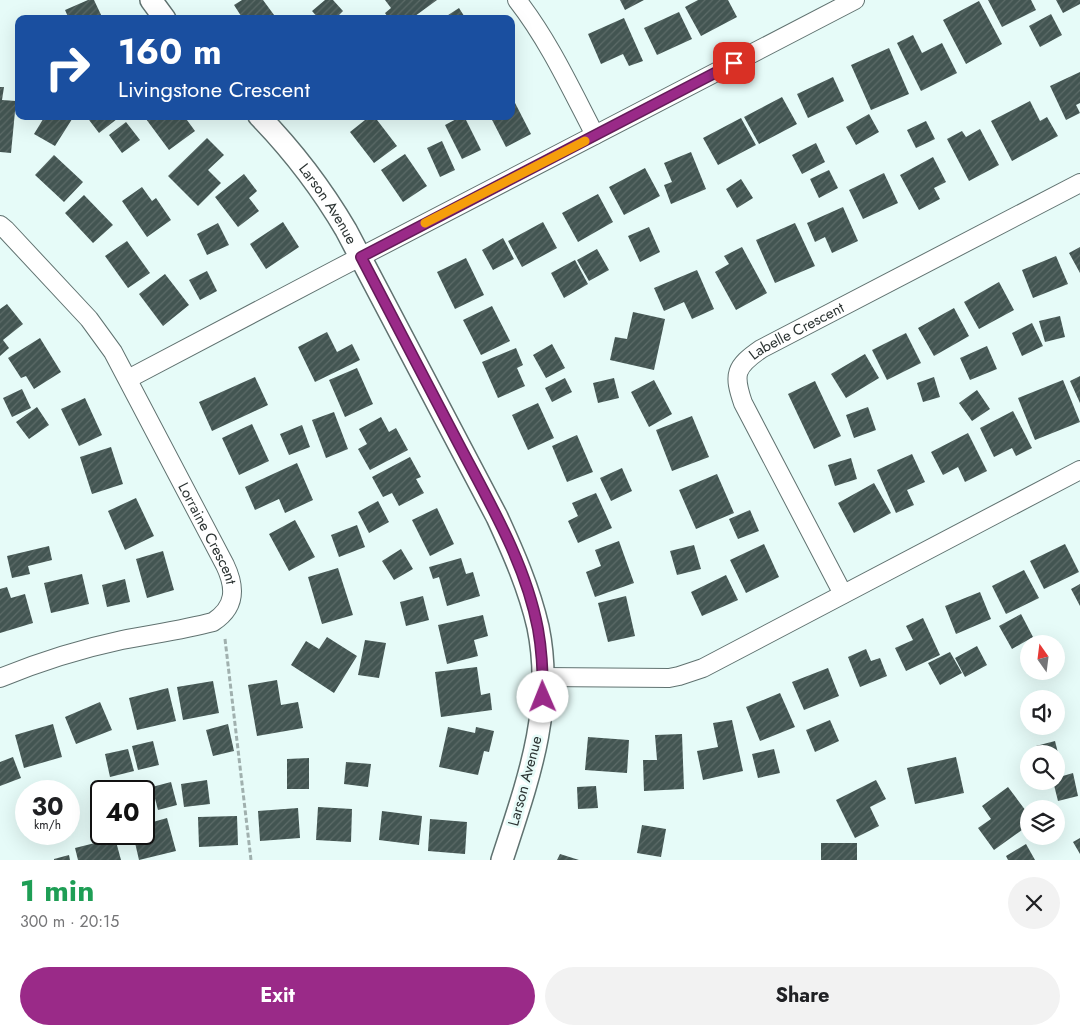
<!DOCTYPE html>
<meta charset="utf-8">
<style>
:root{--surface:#fff;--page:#f2f2f2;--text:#202124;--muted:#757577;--accent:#9a2a88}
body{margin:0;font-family:Jost,sans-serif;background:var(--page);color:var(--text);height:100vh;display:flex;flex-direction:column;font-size:19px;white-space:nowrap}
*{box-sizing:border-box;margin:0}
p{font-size:16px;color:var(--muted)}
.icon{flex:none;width:28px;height:28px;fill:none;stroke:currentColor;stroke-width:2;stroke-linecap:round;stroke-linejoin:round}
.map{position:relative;height:860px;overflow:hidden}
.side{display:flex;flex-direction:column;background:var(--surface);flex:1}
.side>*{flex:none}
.guide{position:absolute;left:15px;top:15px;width:500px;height:105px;border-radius:10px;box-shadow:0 5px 20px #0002;background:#1a4fa0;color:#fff;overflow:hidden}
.needle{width:32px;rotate:346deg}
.tools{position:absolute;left:1020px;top:635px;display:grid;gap:10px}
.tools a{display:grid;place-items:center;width:45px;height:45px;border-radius:50%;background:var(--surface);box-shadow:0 5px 20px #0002;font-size:25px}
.speed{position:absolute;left:15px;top:780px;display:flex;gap:10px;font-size:25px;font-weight:700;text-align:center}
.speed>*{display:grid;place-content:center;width:65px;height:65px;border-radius:50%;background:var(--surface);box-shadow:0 5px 20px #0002;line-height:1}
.speed small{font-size:12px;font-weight:400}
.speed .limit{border:2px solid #111;border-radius:8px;background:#fff;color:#111}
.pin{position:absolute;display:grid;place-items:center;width:42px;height:42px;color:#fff;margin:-21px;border-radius:10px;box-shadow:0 2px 8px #0006}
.me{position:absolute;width:55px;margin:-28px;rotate:359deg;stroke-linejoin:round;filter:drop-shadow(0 0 4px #0008)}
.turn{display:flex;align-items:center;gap:18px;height:105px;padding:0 20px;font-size:22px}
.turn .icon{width:65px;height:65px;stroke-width:2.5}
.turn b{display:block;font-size:35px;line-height:42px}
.round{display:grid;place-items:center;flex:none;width:52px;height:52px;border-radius:26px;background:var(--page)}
.head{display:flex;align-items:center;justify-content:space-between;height:85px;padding:0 20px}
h1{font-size:30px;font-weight:700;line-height:38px;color:#1e9e55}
.button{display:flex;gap:10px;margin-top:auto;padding:10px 20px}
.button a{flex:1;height:58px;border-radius:30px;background:var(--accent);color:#fff;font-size:20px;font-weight:700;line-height:58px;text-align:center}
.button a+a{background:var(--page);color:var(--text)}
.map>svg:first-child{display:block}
.building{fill:url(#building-hatch)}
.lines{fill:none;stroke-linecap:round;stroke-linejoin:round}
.minor-casing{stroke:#607270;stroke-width:20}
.tertiary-casing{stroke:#607270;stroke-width:24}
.path{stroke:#a0b0ae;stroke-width:3;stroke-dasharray:5 2.5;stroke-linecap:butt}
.minor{stroke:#fff;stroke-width:18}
.tertiary{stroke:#fff;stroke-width:21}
.route-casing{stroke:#641b58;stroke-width:12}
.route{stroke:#9a2a88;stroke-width:9}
.slow{stroke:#f59e0b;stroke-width:9}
.labels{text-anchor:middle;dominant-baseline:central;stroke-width:5;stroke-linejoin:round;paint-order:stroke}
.street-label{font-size:15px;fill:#2b3332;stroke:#e6fbf8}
</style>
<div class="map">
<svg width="1080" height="860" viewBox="0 0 1080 860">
<defs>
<pattern id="building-hatch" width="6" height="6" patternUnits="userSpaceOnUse" patternTransform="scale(1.25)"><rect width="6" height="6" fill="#435552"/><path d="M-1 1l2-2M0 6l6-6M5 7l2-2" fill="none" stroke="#5c6b68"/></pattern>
</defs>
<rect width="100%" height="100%" fill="#e6fbf8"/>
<path class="building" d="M88,0H94L103,19H69L65,10Z
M242,0H263L277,19H243L234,5Z
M325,0H333L343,11L335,19H319L312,11Z
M385,0H437L411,19H389L385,13L391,8Z
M620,0H644L625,10Z
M698,0H728L737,17L701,36L685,7Z
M988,0H1031L1036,10L1002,27Z
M1056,0H1080V4L1063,13Z
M979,1L1002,44L966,64L943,20Z
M459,8L466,19H442Z
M679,12L692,39L657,55L644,28Z
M1051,14L1062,35L1040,47L1029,26Z
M624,18L643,61L629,66L623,54L601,64L588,34Z
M913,35L922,53L942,43L957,73L921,91L897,43Z
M889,48L909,94L871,110L851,65Z
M1080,72V103L1076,105L1080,113L1066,120L1050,86Z
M833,77L844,101L808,118L797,94Z
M0,87H4L2,100L16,101L11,153L0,152Z
M782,97L797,124L759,144L744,117Z
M513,99L531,134L506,147L490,116H511V100Z
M1030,101L1040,121L1047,117L1058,136L1012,161L991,121Z
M869,114L879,132L856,145L846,127Z
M45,116H74L55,146L34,134Z
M86,116H115L117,119L99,133Z
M150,116H184L195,131L169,150L146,119Z
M370,116H374L397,146L374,163L350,132Z
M462,116H464L481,150L462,159L445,125Z
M741,118L756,145L718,165L703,138Z
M926,121L935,139L916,148L907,130Z
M126,122L140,140L122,153L109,135Z
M980,129L999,165L969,181L947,139L962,131L966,137Z
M207,138L224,155L208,170L221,183L198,206L168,176Z
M442,141L455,170L440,177L427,148Z
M816,143L825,162L802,174L792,155Z
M691,152L706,189L671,204L664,185L672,182L664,163Z
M405,154L427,186L403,202L381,170Z
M54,155L83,182L64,202L35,175Z
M933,157L946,182L934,188L940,199L919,210L900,175Z
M645,168L660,196L624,215L609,187Z
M829,170L838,188L819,198L810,179Z
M884,173L898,203L863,219L849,190Z
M244,174L257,191L249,198L259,211L238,227L215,197Z
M741,179L753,198L737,208L726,189Z
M142,187L152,201L156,198L171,220L147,237L122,201Z
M598,194L613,222L578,242L562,213Z
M84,195L113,225L93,243L65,213Z
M843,207L858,241L832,253L825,237L815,242L807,223Z
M283,222L299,247L266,269L250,244Z
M543,222L557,248L522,267L508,241Z
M218,223L229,245L207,255L197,234Z
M795,223L815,266L775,283L756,240Z
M649,227L660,252L640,262L628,236Z
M503,238L514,259L493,270L482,250Z
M127,241L150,273L128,288L105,256Z
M742,247L767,293L736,310L715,272L729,264L724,256Z
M1080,247V273L1069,253Z
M597,249L609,270L589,281L577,260Z
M1056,256L1068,284L1033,298L1022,270Z
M466,258L484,295L455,309L437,272Z
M575,260L588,284L564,298L551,273Z
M697,270L714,309L692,319L684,302L664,311L654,288Z
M207,271L217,291L200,300L189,280Z
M165,274L189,305L163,326L139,294Z
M999,282L1014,310L979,329L964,302Z
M7,304L23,324L3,340L9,348L0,356V309Z
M492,306L510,341L481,355L463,320Z
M954,308L969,336L934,356L918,328Z
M633,312L665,319L654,370L610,360L615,337L627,339Z
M1060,316L1065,337L1045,342L1039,321Z
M1032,323L1043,346L1022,356L1012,333Z
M327,332L337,352L352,344L360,360L315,382L298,347Z
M906,333L921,363L887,380L872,350Z
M40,338L61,372L34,389L26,376L21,378L8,358Z
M552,344L565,368L546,378L533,355Z
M987,346L997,369L970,380L960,358Z
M516,348L523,365L517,368L525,386L498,398L482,362Z
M865,354L879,378L846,398L831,374Z
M357,368L373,404L345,417L329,380Z
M1080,376V403L1070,381Z
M255,377L268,405L212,431L199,402Z
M934,377L940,397L923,402L917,383Z
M565,378L572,392L552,402L545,388Z
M614,378L619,398L598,403L593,383Z
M654,380L672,414L649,427L631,392Z
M1063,380L1080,422L1035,440L1018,398Z
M815,381L841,436L814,449L788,394Z
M22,389L31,408L12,417L3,398Z
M977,390L990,409L972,421L959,403Z
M85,398L102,435L79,446L61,409Z
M538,403L554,438L528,450L512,415Z
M37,407L49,425L29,439L16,422Z
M868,407L876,430L854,438L846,415Z
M1013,411L1032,448L1016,456L1012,448L994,457L980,428Z
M334,412L348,449L326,458L312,420Z
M692,416L709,457L672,471L656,430Z
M381,417L389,432L396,428L408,450L370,470L358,449L367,444L359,429Z
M252,424L269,461L239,475L222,438Z
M302,425L310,447L289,455L280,434Z
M968,433L987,471L965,482L958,467L943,475L931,452Z
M577,435L593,472L567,482L552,446Z
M111,447L123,484L92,494L80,457Z
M912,454L925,482L907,490L914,505L896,513L877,470Z
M410,457L421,477L416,479L424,493L399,506L392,493L383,497L372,477Z
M851,458L857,479L835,486L828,465Z
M297,463L313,500L285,513L279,499L255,510L245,487Z
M622,468L632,491L611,501L600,478Z
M717,474L734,513L696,529L679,490Z
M874,483L891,513L854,533L838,503Z
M596,493L612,528L578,543L568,521L578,516L572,503Z
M136,498L154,536L125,550L108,511Z
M378,501L389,522L369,533L358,512Z
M437,508L454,544L430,556L412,520Z
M750,510L759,531L738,539L729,519Z
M295,520L315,557L289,571L269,534Z
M357,525L365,547L339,557L331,535Z
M619,541L634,583L595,597L586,572L601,566L595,550Z
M764,544L779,577L746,593L730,560Z
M1065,544L1079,572L1044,589L1030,561Z
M694,545L701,569L677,575L670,551Z
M49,546L52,560L28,566L30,574L12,578L7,556Z
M401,549L413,569L394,580L382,561Z
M163,551L174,590L147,598L136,559Z
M461,558L466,574L473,572L480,596L447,606L439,577L433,579L429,567Z
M338,568L353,615L322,624L308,577Z
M1024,570L1039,598L1006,614L992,586Z
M82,574L89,604L51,613L44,583Z
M726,575L738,600L702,616L691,592Z
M125,579L130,602L107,607L102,585Z
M1080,584V606L1071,589Z
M7,587L11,598L25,594L33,623L0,633V589Z
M980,592L991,619L956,634L945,606Z
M423,596L429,620L406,626L400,602Z
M626,596L635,636L608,642L598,603Z
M1021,614L1033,637L1012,649L999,626Z
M483,615L488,636L474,640L478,656L447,664L438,625Z
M923,618L940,655L906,671L895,648L913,640L906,626Z
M327,637L357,656L334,693L291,665L306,641L319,649Z
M365,640L386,643L379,678L358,675Z
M977,646L987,665L965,677L955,658Z
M866,649L871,661L880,658L887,676L860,687L848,657Z
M950,652L962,673L940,685L928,663Z
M477,667L481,695L490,693L492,710L441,717L435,672Z
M828,668L839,696L804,710L792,682Z
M277,680L281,705L298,702L303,728L257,736L248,685Z
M213,681L219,713L183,720L177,687Z
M168,688L176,721L137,730L129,698Z
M780,693L795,727L760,741L746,707Z
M100,702L112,730L76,744L65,717Z
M732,720L743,771L703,780L697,751L718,747L713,723Z
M830,720L839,741L815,752L806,730Z
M53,724L62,757L24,768L15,735Z
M228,724L234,751L213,756L206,730Z
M448,727L475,733L476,727L494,731L489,752L484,751L478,775L439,767Z
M682,734L684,789L644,791L643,760H657L655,735Z
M588,737L629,740L627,773L585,770Z
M153,741L159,765L138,770L132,746Z
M1055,741L1062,769L1056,770V754H1038L1036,746Z
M128,749L134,771L110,777L105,754Z
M774,749L780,773L758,778L752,754Z
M13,757L21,778L0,786V762Z
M956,757L964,793L915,804L907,768Z
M309,758V789H287V759Z
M346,762L371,764L368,787L344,784Z
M1073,773L1078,796L1058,801L1053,781H1056V778Z
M207,780L210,804L184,807L181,784Z
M876,780L886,799L870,807L879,826L855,838L836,800Z
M171,782L177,805L158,810L152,787Z
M596,786L598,808L578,809L577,787Z
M1008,787L1029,815V825L994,850L978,828L991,819L982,806Z
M101,800V828L98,829L91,803Z
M318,807L352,809L351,842L316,840Z
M298,808L300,838L260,841L258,811Z
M382,811L422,816L419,845L379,840Z
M237,816L238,845L199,847L198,817Z
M167,818L176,851L139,860L133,834H144V819L146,824Z
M430,819L467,822L465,854L428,851Z
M642,825L666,829L661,857L637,853Z
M115,838L121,860H78L75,848Z
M1080,838V854L1073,842Z
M821,843H857V860H821Z
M1026,844L1035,860H1008L1006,856Z
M560,854L579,860H557Z
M69,855L70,860H54V859Z"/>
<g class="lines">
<defs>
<g id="minor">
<path d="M517,0C549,41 571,89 595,135"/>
<path id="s1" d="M0,225L6,230L89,319L113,352L225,565C236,588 236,607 213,622C183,630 152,634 122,640C80,649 39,662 0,678"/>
<path d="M128,379L337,269L855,0"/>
<path id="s2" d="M843,594L743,403C733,374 735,367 761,349L1080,183"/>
<path d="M543,677L669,678L679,676L703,668L1080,470"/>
</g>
<g id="tertiary">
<path d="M151,0L165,19"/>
<path id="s3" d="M259,116C292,150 322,189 346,230L497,517C513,552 529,588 538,627C555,709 527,783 502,860"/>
</g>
</defs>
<use href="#minor" class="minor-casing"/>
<use href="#tertiary" class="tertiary-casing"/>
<path class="path" d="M225,639L251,860"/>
<use href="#minor" class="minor"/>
<use href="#tertiary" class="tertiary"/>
</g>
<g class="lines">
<defs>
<path id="route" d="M543,697C543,674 542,651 538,629C525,560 486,497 454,435C423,375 392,316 361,257L734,63"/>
</defs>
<use href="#route" class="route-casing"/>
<use href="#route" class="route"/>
<path class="slow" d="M425,223L585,141"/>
</g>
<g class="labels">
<g class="street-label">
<text stroke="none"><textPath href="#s3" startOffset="112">Larson Avenue</textPath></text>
<text stroke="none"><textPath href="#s2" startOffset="320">Labelle Crescent</textPath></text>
<text stroke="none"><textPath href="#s1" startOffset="375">Lorraine Crescent</textPath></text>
<text transform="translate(525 781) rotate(-75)">Larson Avenue</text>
</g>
</g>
</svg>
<div class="tools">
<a><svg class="needle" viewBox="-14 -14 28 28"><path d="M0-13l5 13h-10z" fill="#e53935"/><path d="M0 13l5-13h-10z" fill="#757577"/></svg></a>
<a><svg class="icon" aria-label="sound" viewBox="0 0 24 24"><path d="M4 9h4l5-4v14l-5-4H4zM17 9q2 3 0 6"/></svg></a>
<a><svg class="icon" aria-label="search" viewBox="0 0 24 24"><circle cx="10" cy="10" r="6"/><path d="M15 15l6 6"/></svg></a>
<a><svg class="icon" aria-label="layers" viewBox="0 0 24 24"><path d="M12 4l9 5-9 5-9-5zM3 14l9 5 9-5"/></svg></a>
</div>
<div class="speed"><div>30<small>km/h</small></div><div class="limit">40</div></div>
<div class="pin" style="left:734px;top:63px;background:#d93025"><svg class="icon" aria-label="arrive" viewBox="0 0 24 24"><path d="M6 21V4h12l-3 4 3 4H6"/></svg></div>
<svg class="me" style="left:543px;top:697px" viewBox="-20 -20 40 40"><circle r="19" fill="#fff"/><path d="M0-13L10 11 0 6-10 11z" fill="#9a2a88"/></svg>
<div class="guide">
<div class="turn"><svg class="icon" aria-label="right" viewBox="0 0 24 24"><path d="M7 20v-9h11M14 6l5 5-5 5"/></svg><div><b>160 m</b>Livingstone Crescent</div></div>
</div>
</div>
<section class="side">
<div class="head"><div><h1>1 min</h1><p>300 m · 20:15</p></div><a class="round"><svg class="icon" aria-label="close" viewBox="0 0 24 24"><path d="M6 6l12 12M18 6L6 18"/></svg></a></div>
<div class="button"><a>Exit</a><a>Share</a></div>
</section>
